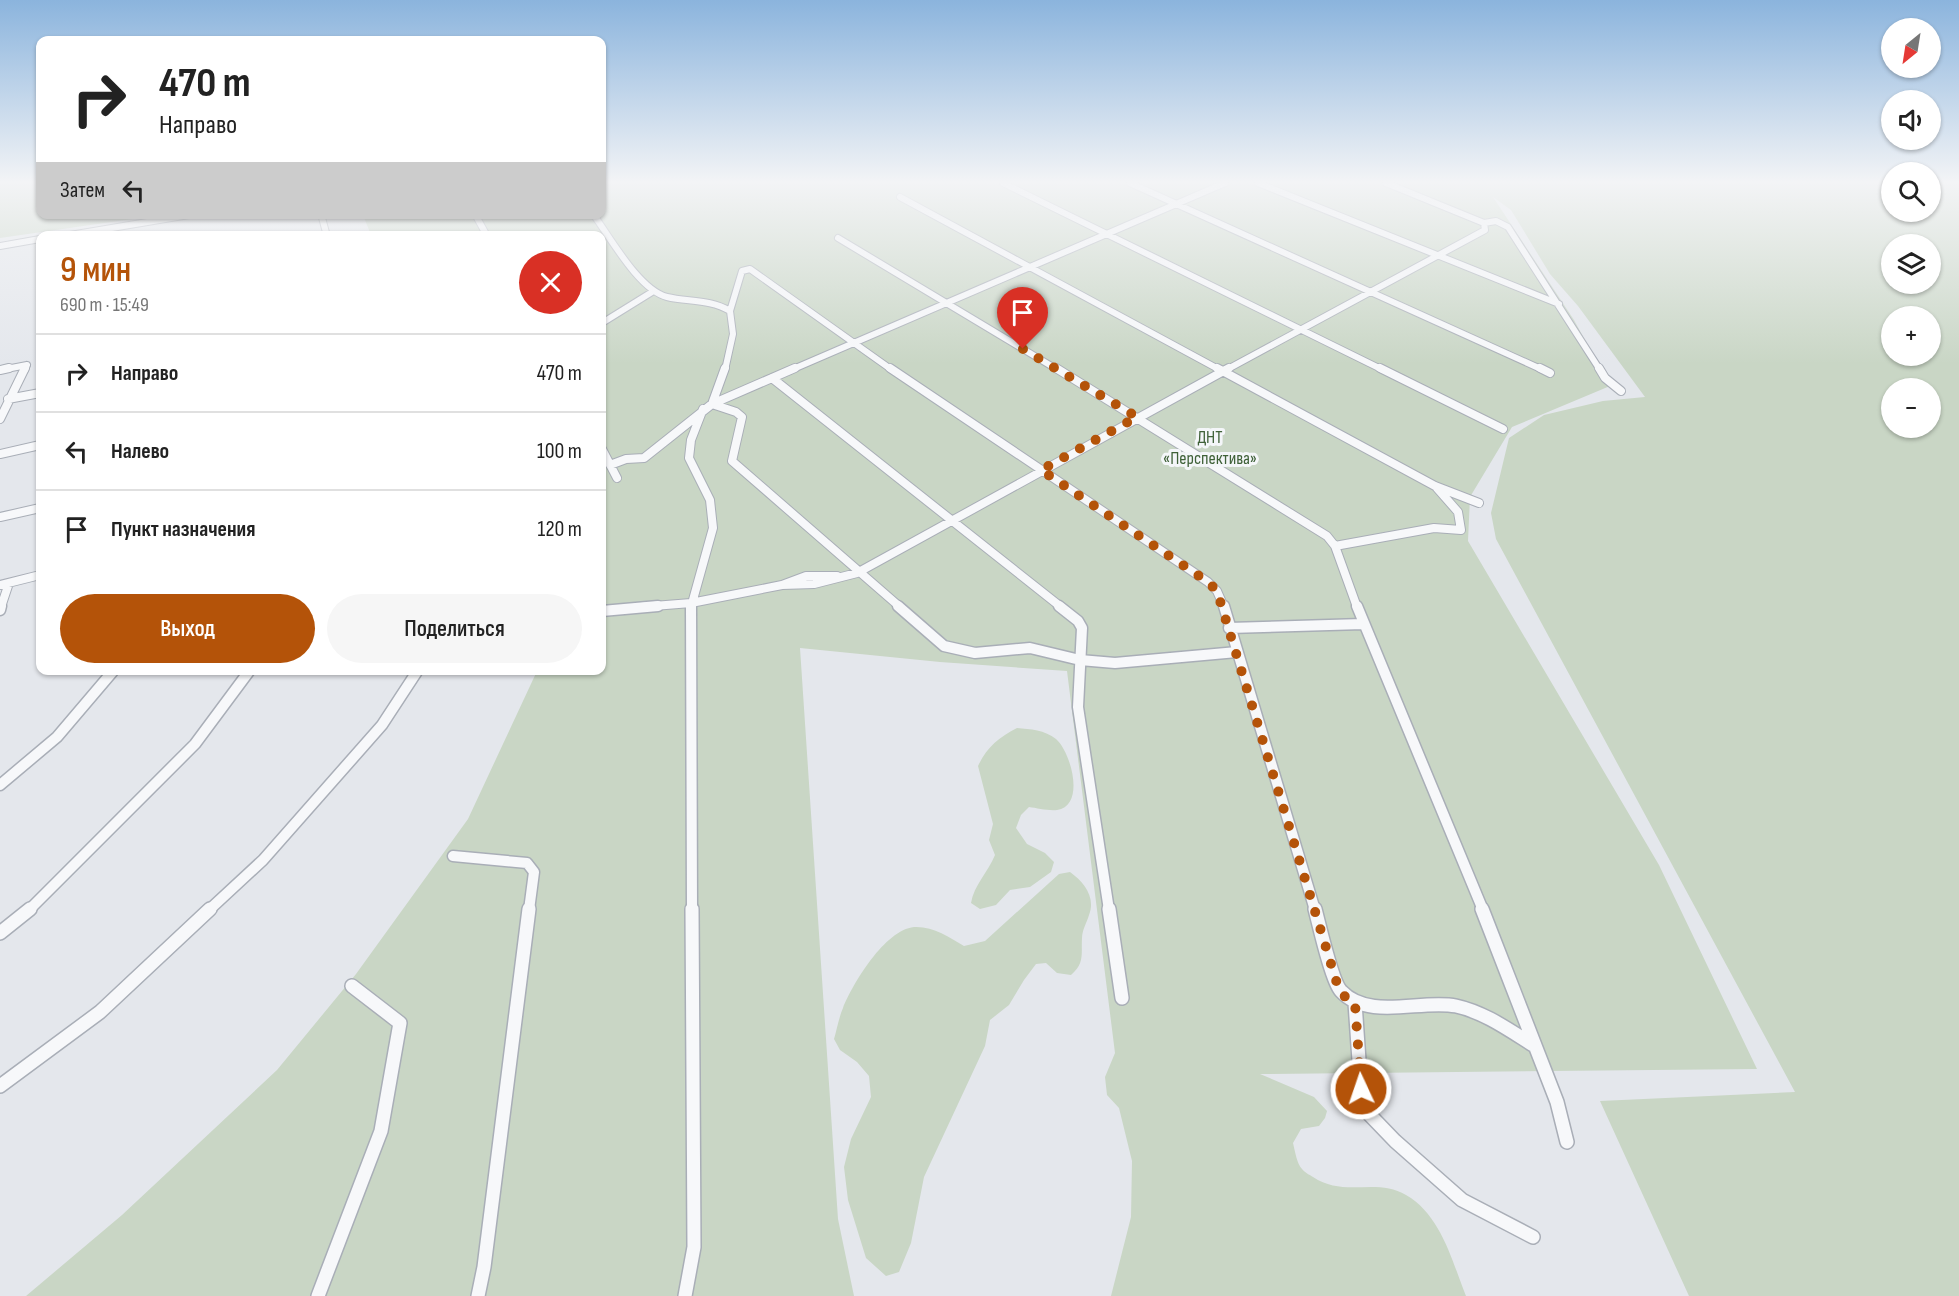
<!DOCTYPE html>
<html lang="ru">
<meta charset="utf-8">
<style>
:root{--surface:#fff;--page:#f6f6f6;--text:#222;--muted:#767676;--line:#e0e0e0;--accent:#b45309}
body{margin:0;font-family:"Sofia Sans Condensed",sans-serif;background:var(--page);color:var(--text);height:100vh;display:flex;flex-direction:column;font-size:22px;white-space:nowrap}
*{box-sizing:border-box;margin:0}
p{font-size:20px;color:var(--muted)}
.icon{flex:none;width:33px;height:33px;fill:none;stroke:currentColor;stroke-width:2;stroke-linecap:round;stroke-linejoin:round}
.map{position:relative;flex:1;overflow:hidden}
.side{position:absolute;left:36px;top:231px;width:570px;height:444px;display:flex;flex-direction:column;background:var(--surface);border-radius:12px;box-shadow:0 2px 4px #0004}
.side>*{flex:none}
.top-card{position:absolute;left:36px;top:36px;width:570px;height:183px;border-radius:12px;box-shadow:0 2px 4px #0004;background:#fff;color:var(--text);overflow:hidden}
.needle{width:39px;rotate:210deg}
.tools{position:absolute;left:1881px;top:18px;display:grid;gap:12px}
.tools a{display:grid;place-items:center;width:60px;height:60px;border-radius:50%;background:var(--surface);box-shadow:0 2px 4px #0004;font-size:30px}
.pin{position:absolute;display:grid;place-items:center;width:51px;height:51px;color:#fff;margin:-62px -26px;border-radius:50% 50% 50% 0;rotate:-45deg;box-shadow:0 0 6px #0007}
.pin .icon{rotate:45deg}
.me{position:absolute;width:66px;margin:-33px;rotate:357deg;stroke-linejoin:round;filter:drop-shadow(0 0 4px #0008)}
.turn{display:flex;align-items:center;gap:21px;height:126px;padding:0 24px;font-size:27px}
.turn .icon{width:78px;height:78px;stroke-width:2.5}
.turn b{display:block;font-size:42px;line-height:51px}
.then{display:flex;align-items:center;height:57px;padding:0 24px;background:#0003;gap:12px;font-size:22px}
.round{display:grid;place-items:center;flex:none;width:63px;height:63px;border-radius:32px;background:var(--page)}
.headline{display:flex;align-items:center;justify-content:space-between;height:102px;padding:0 24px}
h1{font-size:36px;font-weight:600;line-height:45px;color:var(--accent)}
.button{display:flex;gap:12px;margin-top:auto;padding:12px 24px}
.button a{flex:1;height:69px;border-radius:36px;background:var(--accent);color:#fff;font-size:24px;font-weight:600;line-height:69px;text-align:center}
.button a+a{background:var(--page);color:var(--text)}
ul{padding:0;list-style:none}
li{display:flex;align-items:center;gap:18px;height:78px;padding:0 24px;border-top:2px solid var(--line)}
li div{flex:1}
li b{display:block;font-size:22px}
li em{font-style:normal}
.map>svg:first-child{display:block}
.green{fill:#c9d6c5;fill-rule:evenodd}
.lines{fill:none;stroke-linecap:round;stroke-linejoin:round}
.street-far3-casing{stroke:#a9aeb7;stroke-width:8}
.street-far2-casing{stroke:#a9aeb7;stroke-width:10}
.street-far1-casing{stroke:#a9aeb7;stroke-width:13}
.street-casing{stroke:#a9aeb7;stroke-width:16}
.street-far3{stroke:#f7f8fa;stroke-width:6}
.street-far2{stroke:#f7f8fa;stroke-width:8}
.street-far1{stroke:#f7f8fa;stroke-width:10}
.street{stroke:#f7f8fa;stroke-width:13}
.route{stroke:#b45309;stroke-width:10;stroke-dasharray:0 18}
.labels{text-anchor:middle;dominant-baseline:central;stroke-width:6;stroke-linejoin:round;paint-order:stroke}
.park-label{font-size:18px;fill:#3f6138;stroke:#f4f6f9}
</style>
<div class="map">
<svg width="1959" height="1296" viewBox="0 0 1959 1296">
<rect width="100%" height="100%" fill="#e4e7ec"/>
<path class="green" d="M0,183H40V214L160,215L0,238Z
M602,183H1891L1892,212H1930L1931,183H1959V1296H1689L1600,1101L1795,1092L1496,539L1491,513L1509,438L1544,415L1603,401L1645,397L1578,306L1550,274L1511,210L1493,197L1574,320L1610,386L1512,427L1470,497L1468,541L1659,865L1757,1069L1260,1074L1314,1097L1327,1111L1325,1118L1319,1126L1301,1129L1293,1143C1295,1151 1297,1164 1302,1169C1304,1172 1310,1175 1313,1177C1344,1198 1377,1177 1406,1195C1441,1215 1452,1261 1466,1296H1111L1131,1217L1132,1161L1119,1108L1107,1095L1105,1077L1115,1053L1067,671L940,662L800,648L838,1219L854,1296H26L122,1215L277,1070L356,974L468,819L537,671L602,670V236L371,235L363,215L602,214ZM1892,244H1930V284H1892ZM1892,316H1930V356H1892ZM1892,388H1930V428H1892Z
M1017,728C1030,729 1045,730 1056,739C1071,752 1086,806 1057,810C1048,811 1037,808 1029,807L1021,815L1016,828L1027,844L1045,853L1054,862L1051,872L1030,887L1010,890L996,905L980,909L971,903C974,885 988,872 995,855L989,840L993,824L978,766C987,747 998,738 1017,728Z
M1070,872C1084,882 1096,897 1089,915C1087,922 1082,930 1082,938C1081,954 1085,963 1071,975L1057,973L1046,963L1036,964L1024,980L1009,1005L990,1020L985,1046L924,1177L911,1243L899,1272L886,1276L866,1258L848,1200L844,1167L851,1139L871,1097L869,1076L857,1062L840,1050L834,1039C837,1029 839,1017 843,1008C853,983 885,930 914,927C933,926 949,937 964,946L985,941L1059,874Z"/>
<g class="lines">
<defs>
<path id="street-far3" d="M1003,183L1383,370
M1130,183L1543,370
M1258,183L1559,304
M1386,183L1484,223L1496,221L1508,227L1600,370
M900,197L1220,370
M321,214L327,236
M475,214L487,236
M593,214C610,237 639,290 667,297C688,302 710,299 730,311L733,334L725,370
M64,236L195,214
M838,238L1058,370
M0,246L40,239
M730,311L742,271L750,269L892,370
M602,323L652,292
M1,370L27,365
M25,370L27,365
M791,370L1225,183
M1226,370L1485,230L1484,223"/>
<path id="street-far2" d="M725,368L712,404L736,412L742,417L732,461L900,607
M890,368L1208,582L1217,591L1224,607
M1056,368L1327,536L1335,546L1357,607
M1217,368L1435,486L1479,503
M1380,368L1503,429
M1540,368L1550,373
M1599,368L1605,378L1621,391
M0,370L9,368
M772,378L1061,607
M8,399L40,393
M0,419L25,368
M602,449L617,478
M0,454L40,445
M610,465L626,459L644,458L712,404L795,368
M0,517L40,508
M1335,546L1434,528L1461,530L1458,512L1437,488
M0,585L40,575
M782,585L814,584L857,573L1229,368
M1,607L9,583
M641,607L691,603L782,585L806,576H837
M691,607L713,528L710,500L689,458L691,440L703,409"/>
<path id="street-far1" d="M691,606L692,910
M898,606L944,646L975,653L1030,648L1080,660L1115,663L1237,652
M1059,606L1078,621L1082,628L1078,707L1109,910
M1224,606L1315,910
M1357,606L1483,910
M0,610L1,606
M602,611L658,606
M1229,628L1363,624
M0,785L57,737L114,670
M453,856L527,863L534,872L529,910
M29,910L195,744L250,670
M209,910L263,860L382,725L418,670"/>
<path id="street" d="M1109,909L1122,998
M1315,909C1319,924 1332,982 1341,991C1369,1021 1421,999 1456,1006C1484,1012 1509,1030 1533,1045
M1482,909L1557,1102L1567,1142
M0,933L30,909
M1355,1003L1361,1089L1369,1114L1395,1141L1462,1200L1533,1237
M0,1086L100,1012L210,909
M318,1296L381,1131L400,1023L352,986
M478,1296L484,1267L529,909
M685,1296L694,1247L692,909"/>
</defs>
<use href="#street-far3" class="street-far3-casing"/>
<use href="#street-far2" class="street-far2-casing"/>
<use href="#street-far1" class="street-far1-casing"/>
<use href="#street" class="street-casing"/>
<use href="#street-far3" class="street-far3"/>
<use href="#street-far2" class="street-far2"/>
<use href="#street-far1" class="street-far1"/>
<use href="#street" class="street"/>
</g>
<linearGradient id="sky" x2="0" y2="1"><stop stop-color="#8bb4dd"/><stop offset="0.5" stop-color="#f3f4f6"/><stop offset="1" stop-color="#f3f4f6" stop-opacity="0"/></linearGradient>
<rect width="1959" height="364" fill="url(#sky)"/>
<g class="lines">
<path class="route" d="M1023,349L1137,417L1041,470L1208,582L1217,591L1339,990L1348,1000L1355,1003L1361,1089"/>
</g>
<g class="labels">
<g class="park-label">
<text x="1210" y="437">ДНТ<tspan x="1210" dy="21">«Перспектива»</tspan></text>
</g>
</g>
</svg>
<div class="tools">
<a><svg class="needle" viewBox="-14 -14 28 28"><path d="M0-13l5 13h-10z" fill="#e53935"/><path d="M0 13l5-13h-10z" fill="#767676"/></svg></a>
<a><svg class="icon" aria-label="sound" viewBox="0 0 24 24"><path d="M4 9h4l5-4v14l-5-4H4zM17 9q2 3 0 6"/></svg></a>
<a><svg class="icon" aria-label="search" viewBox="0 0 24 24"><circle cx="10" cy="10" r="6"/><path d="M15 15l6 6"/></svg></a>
<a><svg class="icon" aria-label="layers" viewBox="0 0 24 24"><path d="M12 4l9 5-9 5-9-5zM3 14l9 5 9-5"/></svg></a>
<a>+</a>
<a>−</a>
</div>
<div class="pin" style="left:1023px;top:349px;background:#d93025"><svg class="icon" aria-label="arrive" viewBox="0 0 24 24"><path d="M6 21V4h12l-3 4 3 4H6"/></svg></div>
<svg class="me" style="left:1361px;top:1089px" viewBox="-20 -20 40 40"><circle r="17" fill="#b45309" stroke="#fff" stroke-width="3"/><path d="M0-11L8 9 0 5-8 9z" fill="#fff"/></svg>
<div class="top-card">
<div class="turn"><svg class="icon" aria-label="right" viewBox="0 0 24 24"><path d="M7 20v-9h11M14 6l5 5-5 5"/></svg><div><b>470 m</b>Направо</div></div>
<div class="then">Затем<svg class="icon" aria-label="left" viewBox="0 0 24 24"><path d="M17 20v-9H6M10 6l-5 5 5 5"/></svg></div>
</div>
<section class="side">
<div class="headline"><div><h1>9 мин</h1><p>690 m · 15:49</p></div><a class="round" style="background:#d93025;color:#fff"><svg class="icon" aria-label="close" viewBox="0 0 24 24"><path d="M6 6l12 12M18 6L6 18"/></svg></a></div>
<ul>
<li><svg class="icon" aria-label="right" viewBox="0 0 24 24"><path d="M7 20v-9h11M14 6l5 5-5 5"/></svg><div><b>Направо</b></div><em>470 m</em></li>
<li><svg class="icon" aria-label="left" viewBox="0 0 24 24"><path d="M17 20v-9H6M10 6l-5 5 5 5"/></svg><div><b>Налево</b></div><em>100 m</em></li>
<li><svg class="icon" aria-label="arrive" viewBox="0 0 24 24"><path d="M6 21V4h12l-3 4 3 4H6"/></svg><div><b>Пункт назначения</b></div><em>120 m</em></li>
</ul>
<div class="button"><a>Выход</a><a>Поделиться</a></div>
</section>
</div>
